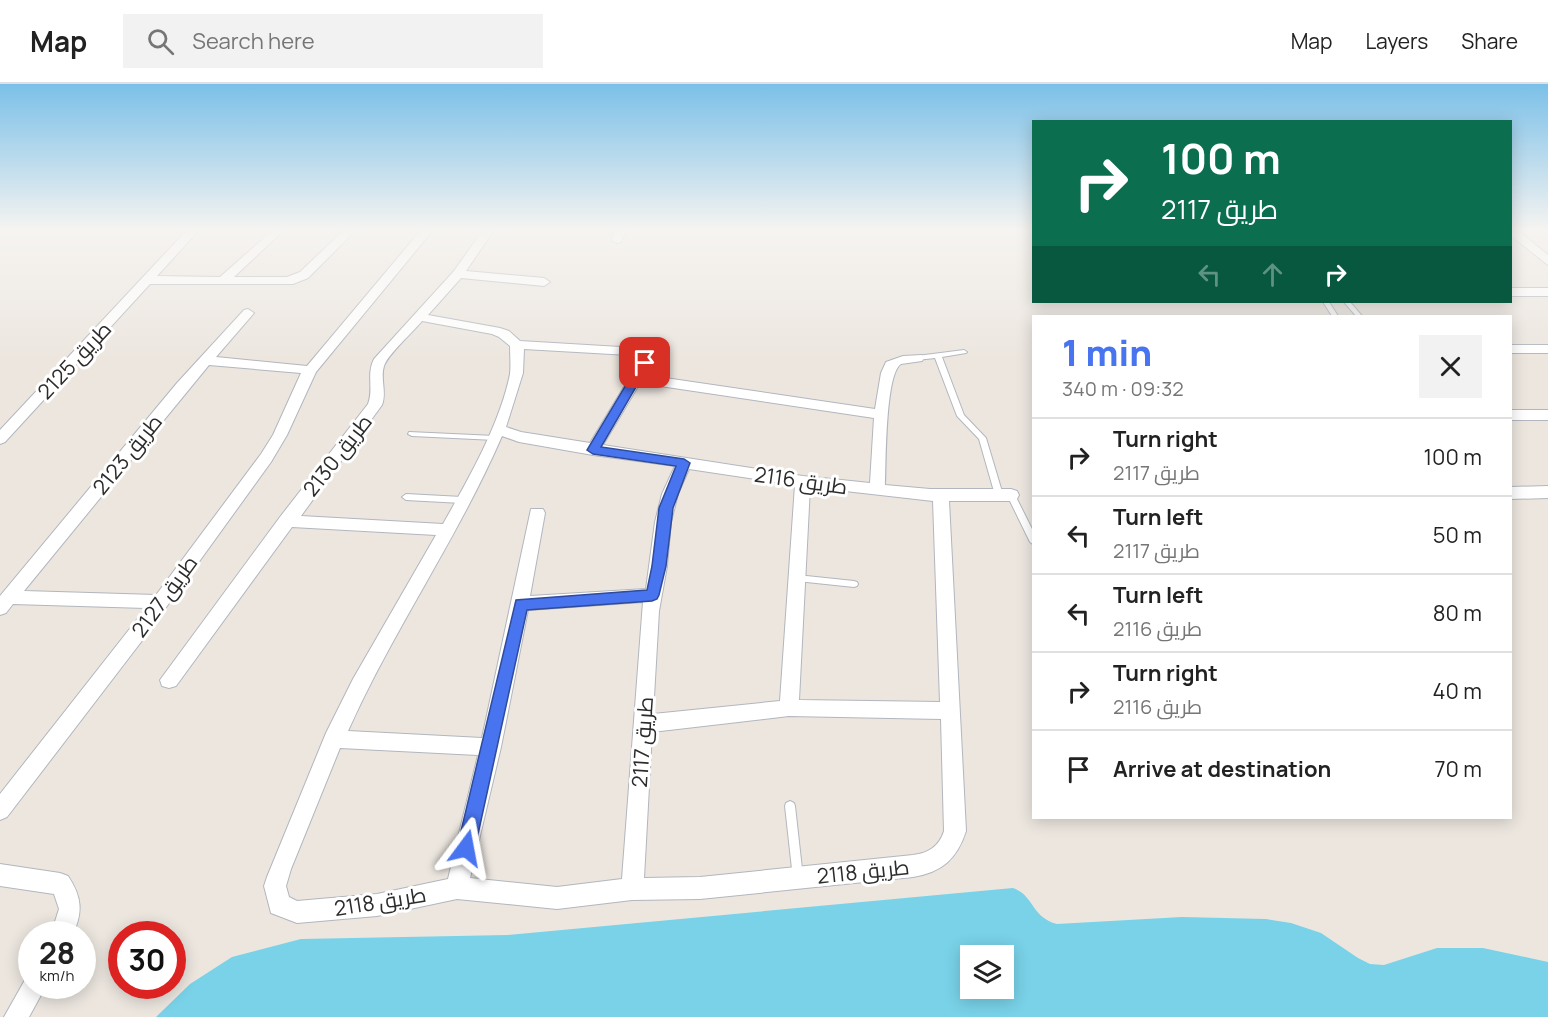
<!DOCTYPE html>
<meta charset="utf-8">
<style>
:root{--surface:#fff;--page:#f2f2f2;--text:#222;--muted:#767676;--line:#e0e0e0;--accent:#4974ef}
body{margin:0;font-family:Manrope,Cairo,sans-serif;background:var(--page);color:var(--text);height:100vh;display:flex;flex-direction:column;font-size:22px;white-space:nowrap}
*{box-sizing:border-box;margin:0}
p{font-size:20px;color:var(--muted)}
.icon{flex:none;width:33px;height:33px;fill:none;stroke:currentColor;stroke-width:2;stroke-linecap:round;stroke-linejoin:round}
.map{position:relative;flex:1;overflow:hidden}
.side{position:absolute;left:1032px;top:231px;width:480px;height:504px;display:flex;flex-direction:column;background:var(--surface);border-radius:0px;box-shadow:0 3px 15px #0003}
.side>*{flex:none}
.top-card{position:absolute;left:1032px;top:36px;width:480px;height:183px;border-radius:0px;box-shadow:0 3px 15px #0003;background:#0b6e4f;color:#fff;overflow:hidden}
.tools{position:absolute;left:960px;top:861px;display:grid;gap:12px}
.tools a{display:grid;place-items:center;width:54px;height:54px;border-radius:0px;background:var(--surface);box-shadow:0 3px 15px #0003;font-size:30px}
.speed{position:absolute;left:18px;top:837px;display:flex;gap:12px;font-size:30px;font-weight:700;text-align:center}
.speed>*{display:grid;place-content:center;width:78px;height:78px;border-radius:50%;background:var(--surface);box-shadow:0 3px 15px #0003;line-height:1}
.speed small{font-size:15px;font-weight:400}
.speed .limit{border:9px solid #d22;background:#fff;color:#111}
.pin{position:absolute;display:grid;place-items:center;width:51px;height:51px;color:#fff;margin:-26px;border-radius:12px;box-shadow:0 3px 9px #0006}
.me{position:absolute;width:66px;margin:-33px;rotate:13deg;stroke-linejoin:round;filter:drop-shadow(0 0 4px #0008)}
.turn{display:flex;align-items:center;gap:21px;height:126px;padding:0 30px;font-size:27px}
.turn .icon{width:78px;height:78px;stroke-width:2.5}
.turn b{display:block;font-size:42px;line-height:51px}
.lanes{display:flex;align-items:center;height:57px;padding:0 30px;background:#0003;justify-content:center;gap:30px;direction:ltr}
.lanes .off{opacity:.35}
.round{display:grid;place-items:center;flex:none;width:63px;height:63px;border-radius:0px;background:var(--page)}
.summary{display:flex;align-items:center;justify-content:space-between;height:102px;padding:0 30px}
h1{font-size:36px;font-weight:800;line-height:45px;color:var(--accent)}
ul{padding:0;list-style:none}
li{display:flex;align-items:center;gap:18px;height:78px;padding:0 30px;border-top:2px solid var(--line)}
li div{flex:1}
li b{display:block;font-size:22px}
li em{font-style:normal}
header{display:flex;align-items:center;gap:36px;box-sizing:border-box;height:84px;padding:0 30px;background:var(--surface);border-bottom:2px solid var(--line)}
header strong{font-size:28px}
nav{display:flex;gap:33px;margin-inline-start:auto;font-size:21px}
.search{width:420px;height:54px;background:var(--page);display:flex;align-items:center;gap:15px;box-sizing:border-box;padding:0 21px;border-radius:0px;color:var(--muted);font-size:22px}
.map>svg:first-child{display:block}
.water{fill:#79d2e8;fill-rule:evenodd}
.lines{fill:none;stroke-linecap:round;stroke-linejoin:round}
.lane-casing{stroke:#b2b6be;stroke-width:2}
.street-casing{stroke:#b2b6be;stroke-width:2}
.lane{fill:#fff;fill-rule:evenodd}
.street{fill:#fff;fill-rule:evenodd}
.route{fill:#4974ef;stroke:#2f4b9b;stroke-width:1.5}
.labels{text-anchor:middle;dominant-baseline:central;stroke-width:6;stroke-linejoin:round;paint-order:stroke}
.street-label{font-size:21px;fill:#2c2c2c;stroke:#fff}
</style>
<header>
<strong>Map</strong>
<div class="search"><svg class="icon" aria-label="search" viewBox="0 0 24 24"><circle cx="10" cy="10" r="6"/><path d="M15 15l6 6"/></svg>Search here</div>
<nav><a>Map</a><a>Layers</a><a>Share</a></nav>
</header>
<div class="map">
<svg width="1548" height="933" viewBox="0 0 1548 933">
<rect width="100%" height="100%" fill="#ece6df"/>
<path class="water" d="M1013,804C1034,811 1031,833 1057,840L1182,833L1266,835L1291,839L1321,849L1358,874L1370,880L1384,881L1437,864H1483L1548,878V933H156L190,900L232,873L301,855L508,851ZM970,872H1004V904H970Z"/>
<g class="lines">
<defs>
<path id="lane" d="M1323,218H1329L1338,232H1332Z
M1344,218H1350L1362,232H1356Z
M964,266L967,268L966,269L942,273L964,331L986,354L1003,411L999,414L995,411L979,355L957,332L935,274L917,276L914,274L917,272Z
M409,348L495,352L499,354L495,356L412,352L408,350Z
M1011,408L1015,411L1034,449V461L1030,458L1007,411Z
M406,410L462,413L466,416L462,419L406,416L402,413Z
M797,491L854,497L857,498L858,500L857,502L854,503L797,497L794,496L793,494L794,492Z
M790,717L794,719L795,722L803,794L802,798L798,799L794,798L793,794L785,722L786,719Z"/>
<path id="street" d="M187,146H199L157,192L220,193L273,146H284L234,193H287L300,188L344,146H356L308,194L293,200H150L5,358L0,360V346Z
M421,146H433L316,288L287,351L271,378L141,558L7,733L0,736V710L146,524L13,520L6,529L0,531V512L177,299L244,226L248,225L254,229L216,273L307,282ZM209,281L301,289L273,351L261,370L156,511L24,507Z
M483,146H494L466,187L544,194L550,198L544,202L461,194L428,231L500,244L509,247L520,257L637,264L652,275L645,291L875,325L881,289L886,278L903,272L922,271L924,274L922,277L901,280C885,290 886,380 885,401L930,405H1011L1017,407L1019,411L1017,415L1011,417H949L966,747C957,775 942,788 913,793L700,815L632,816L557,825L457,815L377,832L297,839L271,829L264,802L267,793L326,649L353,595L436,451L292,443L176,602L169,604L162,602L160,596L280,433L368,320C374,305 366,290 374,275L454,187ZM422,237L492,250L499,253L510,262C510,271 511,281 510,290C500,340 468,396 443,440L301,432L382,321C387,308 380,295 384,282C388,270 413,248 422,237ZM524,265L629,271L638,276L636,283L590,359L521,348L506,343L523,289ZM640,299L874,334L870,399L803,392L603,361ZM502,352L519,358L593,371L675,382L662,410L655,438L646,505L530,512L545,429L543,425H531L482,654L348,647C393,546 458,454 502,352ZM689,385L795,401L780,617L653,630L659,527L667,482L671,438L678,410ZM810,403L933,417L940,618L799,616ZM643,518L622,795L557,803L470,794L501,663L528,526ZM789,632L941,635L944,747C939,763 928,769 913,771L700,793L644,794L652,648ZM340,664L478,671L448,795L377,810L297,817L289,813L286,802L291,785Z
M615,146H626L621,158L617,159L611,156Z
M1510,146H1517L1548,171V181L1510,151Z
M1510,204H1548V212H1510Z
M1510,261H1548V269H1510Z
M1510,326H1548V336H1510Z
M1548,402V414L1510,415V403Z
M0,780L60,789L68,792C82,813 83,828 73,850H51L59,825L54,810L0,802Z
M32,891V902H46L29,933H4L26,894Z"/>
</defs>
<use href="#lane" class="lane-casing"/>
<use href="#street" class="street-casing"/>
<use href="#lane" class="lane"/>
<use href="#street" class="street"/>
</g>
<linearGradient id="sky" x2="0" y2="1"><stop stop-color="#7bc0e8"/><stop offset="0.53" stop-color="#f6f4f1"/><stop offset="1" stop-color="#f6f4f1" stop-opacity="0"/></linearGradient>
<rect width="1548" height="276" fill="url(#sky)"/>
<path class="route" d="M645,275L650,279L601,363L684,375L690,379L673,424L666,482L659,511L657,515L652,517L527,526L475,764L473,770L466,772L460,770L457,764L516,516L647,506L652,482L659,424L676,382L593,370L587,366L639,279Z"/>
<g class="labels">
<g class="street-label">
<text transform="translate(74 276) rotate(-47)">طريق 2125</text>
<text transform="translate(127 370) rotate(-51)">طريق 2123</text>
<text transform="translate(337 371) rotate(-52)">طريق 2130</text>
<text transform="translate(801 396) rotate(8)">طريق 2116</text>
<text transform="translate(164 512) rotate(-54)">طريق 2127</text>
<text transform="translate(642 658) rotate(-86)">طريق 2117</text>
<text transform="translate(863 787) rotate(-6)">طريق 2118</text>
<text transform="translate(380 817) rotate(-9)">طريق 2118</text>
</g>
</g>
</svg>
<div class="tools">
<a><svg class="icon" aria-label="layers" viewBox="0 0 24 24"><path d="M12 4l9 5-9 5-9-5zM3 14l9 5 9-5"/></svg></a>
</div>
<div class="speed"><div>28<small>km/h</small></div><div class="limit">30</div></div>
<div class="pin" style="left:645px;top:279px;background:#d93025"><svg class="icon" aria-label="arrive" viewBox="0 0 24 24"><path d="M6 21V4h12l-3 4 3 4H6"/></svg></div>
<svg class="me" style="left:466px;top:764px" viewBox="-20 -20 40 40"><path d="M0-17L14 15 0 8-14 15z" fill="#4974ef" stroke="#fff" stroke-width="4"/></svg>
<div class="top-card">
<div class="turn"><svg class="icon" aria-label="right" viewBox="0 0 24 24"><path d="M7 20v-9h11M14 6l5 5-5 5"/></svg><div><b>100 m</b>طريق 2117</div></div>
<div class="lanes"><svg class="icon off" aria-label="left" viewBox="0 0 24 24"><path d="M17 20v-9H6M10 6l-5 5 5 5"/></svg><svg class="icon off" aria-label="ahead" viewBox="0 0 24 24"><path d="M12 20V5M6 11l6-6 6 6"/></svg><svg class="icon" aria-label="right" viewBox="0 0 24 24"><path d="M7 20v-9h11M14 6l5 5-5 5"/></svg></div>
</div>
<section class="side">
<div class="summary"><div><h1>1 min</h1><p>340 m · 09:32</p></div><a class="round"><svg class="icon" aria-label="close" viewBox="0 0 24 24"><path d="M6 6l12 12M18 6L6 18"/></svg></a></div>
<ul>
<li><svg class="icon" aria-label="right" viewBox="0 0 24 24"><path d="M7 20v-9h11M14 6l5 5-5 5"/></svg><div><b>Turn right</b><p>طريق 2117</p></div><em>100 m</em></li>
<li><svg class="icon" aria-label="left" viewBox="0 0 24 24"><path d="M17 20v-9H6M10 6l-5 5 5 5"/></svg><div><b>Turn left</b><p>طريق 2117</p></div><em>50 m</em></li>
<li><svg class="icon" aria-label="left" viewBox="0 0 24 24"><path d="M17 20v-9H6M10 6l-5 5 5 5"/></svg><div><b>Turn left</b><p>طريق 2116</p></div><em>80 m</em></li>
<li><svg class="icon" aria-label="right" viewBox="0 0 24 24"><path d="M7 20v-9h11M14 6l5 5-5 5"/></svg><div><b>Turn right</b><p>طريق 2116</p></div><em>40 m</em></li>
<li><svg class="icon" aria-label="arrive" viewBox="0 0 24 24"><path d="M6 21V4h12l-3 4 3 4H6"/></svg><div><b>Arrive at destination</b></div><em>70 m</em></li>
</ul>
</section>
</div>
